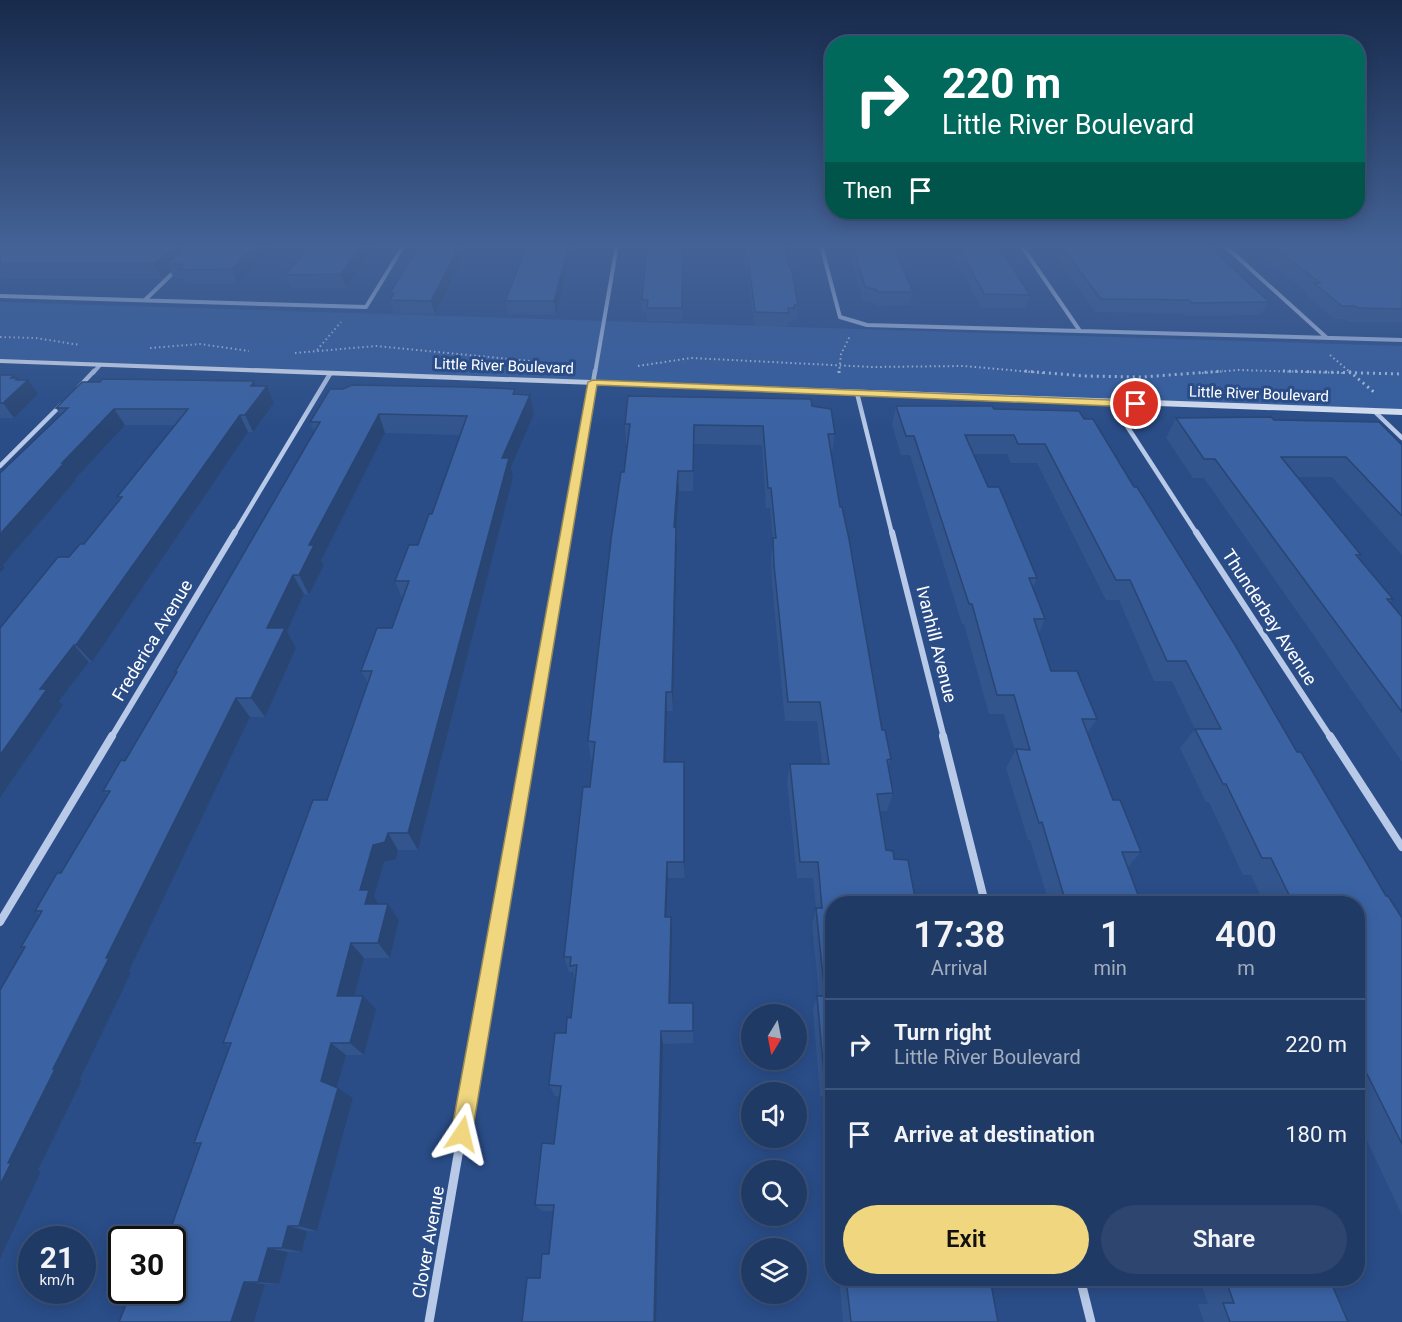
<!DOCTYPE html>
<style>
:root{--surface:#203a66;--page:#2d456f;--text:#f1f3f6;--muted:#a2adbf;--line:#3d547a;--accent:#efd67f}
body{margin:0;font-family:Roboto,sans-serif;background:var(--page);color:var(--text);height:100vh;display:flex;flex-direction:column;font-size:22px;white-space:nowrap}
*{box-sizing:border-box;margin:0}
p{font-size:20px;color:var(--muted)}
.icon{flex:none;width:33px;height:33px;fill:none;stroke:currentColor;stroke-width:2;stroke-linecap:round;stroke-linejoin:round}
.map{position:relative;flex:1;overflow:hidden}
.panel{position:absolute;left:825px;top:896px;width:540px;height:390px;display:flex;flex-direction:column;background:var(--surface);border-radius:24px;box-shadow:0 3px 15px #0003,0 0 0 2px var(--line)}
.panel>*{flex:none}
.banner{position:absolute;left:825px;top:36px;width:540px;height:183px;border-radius:24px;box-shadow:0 3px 15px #0003,0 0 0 2px var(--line);background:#00695c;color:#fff;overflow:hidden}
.needle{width:39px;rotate:190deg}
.fabs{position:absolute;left:741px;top:1004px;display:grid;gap:12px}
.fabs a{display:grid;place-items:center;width:66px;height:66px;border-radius:50%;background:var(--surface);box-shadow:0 3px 15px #0003,0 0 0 2px var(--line);font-size:30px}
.speed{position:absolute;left:18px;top:1226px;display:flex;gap:12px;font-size:30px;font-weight:700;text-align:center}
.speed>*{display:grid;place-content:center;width:78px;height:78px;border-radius:50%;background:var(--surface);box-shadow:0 3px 15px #0003,0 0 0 2px var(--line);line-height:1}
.speed small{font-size:15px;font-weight:400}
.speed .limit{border:3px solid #111;border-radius:9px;background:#fff;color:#111}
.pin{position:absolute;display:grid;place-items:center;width:51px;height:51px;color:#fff;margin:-26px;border:3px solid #fff;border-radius:50%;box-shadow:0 2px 6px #0007}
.me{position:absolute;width:66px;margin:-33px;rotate:10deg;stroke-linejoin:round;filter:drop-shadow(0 0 4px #0008)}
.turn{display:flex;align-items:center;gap:21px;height:126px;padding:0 18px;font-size:27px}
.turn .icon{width:78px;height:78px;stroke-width:2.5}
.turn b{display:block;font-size:42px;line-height:51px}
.then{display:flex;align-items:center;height:57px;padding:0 18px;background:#0003;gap:12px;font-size:22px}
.eta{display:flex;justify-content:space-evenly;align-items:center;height:102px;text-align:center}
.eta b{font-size:36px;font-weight:600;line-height:42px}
.button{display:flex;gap:12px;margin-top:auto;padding:12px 18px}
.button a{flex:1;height:69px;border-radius:36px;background:var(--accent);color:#111;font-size:24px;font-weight:600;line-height:69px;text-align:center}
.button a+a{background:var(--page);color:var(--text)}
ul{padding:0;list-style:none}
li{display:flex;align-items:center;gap:18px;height:90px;padding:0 18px;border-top:2px solid var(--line)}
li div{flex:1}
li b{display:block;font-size:22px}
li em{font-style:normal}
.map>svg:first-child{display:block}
.green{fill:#355e9f}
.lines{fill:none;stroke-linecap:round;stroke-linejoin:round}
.path-far1{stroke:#b8cae8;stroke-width:2;stroke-dasharray:1.5 3;stroke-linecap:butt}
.path{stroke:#b8cae8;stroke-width:3;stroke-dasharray:2 4;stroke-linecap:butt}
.street-far4{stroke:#b8cae8;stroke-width:4}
.street-far3{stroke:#b8cae8;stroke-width:4.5}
.street-far2{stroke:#b8cae8;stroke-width:6}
.street-far1{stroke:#b8cae8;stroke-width:8}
.street{stroke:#b8cae8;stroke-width:9}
.secondary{fill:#e1e9f8;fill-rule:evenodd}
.wall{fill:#33558d}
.shaded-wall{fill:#294573}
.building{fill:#3b63a4;stroke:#294573;stroke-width:1.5}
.route{fill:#efd67f;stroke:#9b8b53;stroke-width:1.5}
.labels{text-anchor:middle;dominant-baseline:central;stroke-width:6;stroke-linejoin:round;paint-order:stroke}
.far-street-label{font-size:15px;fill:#fff;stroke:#2a4d88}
.street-label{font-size:18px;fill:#fff;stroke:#2a4d88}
</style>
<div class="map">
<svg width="1402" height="1322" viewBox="0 0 1402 1322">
<rect width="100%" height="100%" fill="#2a4d88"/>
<path class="green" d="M0,302L1402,346V412L0,361Z"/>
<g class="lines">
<path class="path-far1" d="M0,337L36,338L80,345
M150,348L200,344L249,351
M317,350L341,322
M295,353L376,346L530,361
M1330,355L1351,373
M638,366L691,358L872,367L964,366L1043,373
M839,373L841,354L850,336
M1202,373L1238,370L1344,373"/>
<path class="path" d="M839,371V374
M1025,371L1084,376L1142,377L1223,371
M1283,371L1402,374
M1349,371L1375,393"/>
<path class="street-far4" d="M821,245L840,317L867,325L1402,340
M1021,245L1080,331
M1224,245L1327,338
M0,296L366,307L404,245
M145,300L176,270
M93,373L100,365
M595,373L617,245"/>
<path class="street-far3" d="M79,387L94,371
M857,393L892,534
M1112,403L1197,534
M1374,411L1402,438
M0,466L61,405
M234,534L330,374
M567,534L595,371"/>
<path class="street-far2" d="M892,532L944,738
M1196,532L1331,738
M111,738L235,532
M531,738L567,532"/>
<path class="street-far1" d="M943,736L985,903
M1330,736L1402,847
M0,922L112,736
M486,996L531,736"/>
<path class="street" d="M1080,1278L1091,1322
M429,1322L486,994"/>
<path class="secondary" d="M0,359L1402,409V415L0,363Z"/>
</g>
<path class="wall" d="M0,245H273L238,284H186L183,278H174L170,271L162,279L0,278Z
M323,245H374L346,288H291L285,275L317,252Z
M527,245H573L556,315L508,314L505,301Z
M647,245H686V251H684L682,321H647V313H642V300Z
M744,245H785L789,266L798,305L797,319H794L793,322H788V326H754L748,270H746Z
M848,245H893L913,292L910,305L876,306L875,303L863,301Z
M948,245H998L1030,295L1026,308H981Z
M1047,245H1208L1269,302L1261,315L1186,316L1183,314L1096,312Z
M1249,245H1402V322H1349L1346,319H1334L1307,296L1308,294Z
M462,251L458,263L459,266L435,314H394L390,300L392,297L390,293Z
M0,375H14L16,378L38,394L14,418H1L0,419Z
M254,381L256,386H267L274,403L253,432H248L92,662H89L59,701L63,705L0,798V628L69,557L84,544L119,500L117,497L175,425H125L75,479L76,480L3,565L5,568L0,573V473L61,416L56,408Z
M516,394L534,414L511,467L513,477L418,850H398L396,859L384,862L374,897L380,904L399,920L390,958H364L354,996L376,1009L364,1055H346L337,1088L353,1098L317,1231H307L302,1252H288L279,1284H265L254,1322H119L144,1301L201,1146L194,1143L230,1047L223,1043L327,800L368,683L361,671L392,628L402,598L395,581L418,545L432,514L460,435L385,433L321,561L324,565L309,595L304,594L287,631L296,648L265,717H250L129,971L131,973L80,1079L82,1080L38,1170L41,1171L0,1259L24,949L21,947L40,915L35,911L61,873L108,795L103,791L125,761L176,673L175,672L314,432L310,422Z
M812,406L835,434L832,453H831L840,507L882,730L891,759L888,767L893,793L887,811H880L832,903V1108L831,1096H820L813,1009L817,996H819L812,924L816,908L813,878H797L787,782L790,764H822L817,721H785L772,584L771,558L773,540L770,508H766L762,445L694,444L693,491H679L676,527L677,546L673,711H667L665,762H684L685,878H668L667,917H671L672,933L670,1003H693V1043L663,1044L540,1278L549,1254L553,1211H542L535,1205L554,1144L560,1096H555L549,1085L571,1018L575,980L573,972H569L564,957L590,787L593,760H591L588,741L628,443H626L625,424Z
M896,406L994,409L1084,419L1297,752L1386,896L1402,918V1215L1358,1122V903H1264L1251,875H1243L1209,802H1206L1180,748L1195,729L1172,681H1154L1119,600H1106L1037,463H1011L1007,454H974L988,487L1037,578L1033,588L1045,619L1039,633L1051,671L1097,719L1087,733L1113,800L1141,852L1128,867L1141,903H1049L1030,840H1028L1006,768L1015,751L1004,714H989L964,624H962L910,455H901L892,425Z
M1176,418L1274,420L1402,445V555L1332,477H1297L1361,555L1359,557L1393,599L1390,602L1402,617V762L1204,478H1193L1166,438Z
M839,1278H966L967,1284L998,1322H843Z
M1199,1278H1329L1348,1322H1204L1198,1304H1208Z"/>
<path class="shaded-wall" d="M177,245H199L167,264L170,271L162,279L154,264Z
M255,245H273L238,284L232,269Z
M361,245H374L346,288L341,274Z
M457,245H466L458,263L459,266L435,314L431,301Z
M569,245H573L556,315L554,301Z
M14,375L17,379L18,378L23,385L28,380L38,394L14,418L3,403L11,378Z
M254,381L260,395L267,386L274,403L253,432L245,415L251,386Z
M530,395L534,414L511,467L513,477L418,850L408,833L502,458Z
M114,409L125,425L75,479L76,480L3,565L5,568L0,573V534L62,463Z
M379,414L385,433L321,561L324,565L309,595L299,575L309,545Z
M240,415L248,432L92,662L76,645Z
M678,471L679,491L675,546L674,527Z
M676,527L677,546L673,711L672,692Z
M293,575L304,594L287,631L296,648L265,717L251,698L267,628Z
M74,645L89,662L59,701L63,705L0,798V755L40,689Z
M666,692L667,711L665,780L664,762Z
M236,698L250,717L129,971L131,973L80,1079L82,1080L38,1170L41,1171L0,1259V1185L8,1163L106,958Z
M684,762L685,780V878L684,862Z
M388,833L398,850L396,859L384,862L374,897L381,906L365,904L360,890L373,845Z
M667,862L668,878L666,933L665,917Z
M388,904L399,920L390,958L378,943Z
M671,917L672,933L670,1016L669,1003Z
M351,943L364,958L351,1009L337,996Z
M363,996L376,1009L364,1055L350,1043Z
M661,1031L663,1044L656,1322H654Z
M331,1043L346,1055L336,1091L321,1081Z
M338,1088L353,1098L317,1231L299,1226Z
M288,1226L307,1231L302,1252L282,1248Z
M268,1248L288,1252L279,1284L258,1282Z
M244,1282L265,1284L254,1322H231Z"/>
<path class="building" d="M0,245H177L154,264H0Z
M188,245H255L232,269L179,270L185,264H167Z
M323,245H361L341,274L285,275L305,252H317Z
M419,245H457L454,253H456L431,301L390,300L394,293H390Z
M527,245H569L554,301H505Z
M647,245H683L682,308H647L648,300H642Z
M745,245H785L789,266H791L798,305H794L795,308H788L789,313L755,312L748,257H746Z
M853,245H893L913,292H878L877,290L865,287Z
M958,245H998L1030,295L984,294Z
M1060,245H1208L1269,302L1192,303L1189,300L1101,299Z
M1271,245H1402V309L1358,308L1355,306H1342L1314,283H1320Z
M0,375H14L11,378H18L16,380H28L3,403H0Z
M102,379L254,381L251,386H267L245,415H240L76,645H74L40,689H47L0,755V628L58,557H69L80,544H84L122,497H117L188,409H114L62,463H64L0,534V473L68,408H56L82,382H100Z
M352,385L467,387L515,389L513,394L530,395L502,458H509L408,833H388L385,842L373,845L360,890H369L365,904H388L378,943H351L337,996H363L350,1043H331L321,1081L338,1088L299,1226H288L282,1248H268L258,1282H244L231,1322H119L127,1302L144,1301L148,1290H172V1239H167L201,1143H194L231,1043H223L313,800H327L372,671H361L377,628H392L409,581H395L409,545H418L429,514H432L467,416L379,414L309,545H314L299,575H293L267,628H285L251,698H236L106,958H109L53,1069H55L8,1163H11L0,1185V990L25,947H21L42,911H35L57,873H61L110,791H103L121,760L125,761L177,672H175L320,422H310L330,389H343Z
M628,396L811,399L812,406L831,409L835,434H828L840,507H842L849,539L882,730H885L891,759L887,760L893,793L877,794L886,850L893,851L894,859L908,860L916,903H832V1086H825L817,996H825L816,908H822L818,862H800L790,764H829L820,702H788L774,565L773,538H776L771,488H768L763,426L694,425L693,471H678L674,527H676L672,692H666L664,762H684V862H667L665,917H671L669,1003H693V1031H661L654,1322H522L527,1278H540L542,1254H549L554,1205H535L542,1143L554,1144L561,1086L549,1085L555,1033H566L567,1017L571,1018L577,965L570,966L571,957H564L583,787H590L595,742L588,741L611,540L621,472H624L630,424H625Z
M896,406H992L994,409L1079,411L1084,419H1093L1134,487H1137L1235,645L1297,752H1301L1386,896H1388L1402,918V1144L1358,1056V1028H1362L1358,1020V903H1293L1271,858H1262L1226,784H1223L1195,729H1221L1186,661H1167L1130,580H1116L1045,444H1018L1014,435H965L988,487H999L1037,578H1029L1045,619H1034L1051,671H1077L1097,719H1082L1113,800H1120L1141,852H1122L1141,903H1066L1042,822L1039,823L1016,749L1030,750L1014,695H997L972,604H969L914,436H906Z
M1271,417L1274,420L1379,422L1402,445V516L1346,457H1281L1361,555H1356L1393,599H1387L1402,617V712L1215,459H1204L1176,418Z
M846,1278H966L967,1284H991L998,1322H851Z
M1225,1278H1329L1348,1322H1230L1223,1303H1234Z"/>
<linearGradient id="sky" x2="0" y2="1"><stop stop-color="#172a4b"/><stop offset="0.57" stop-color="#446296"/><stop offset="1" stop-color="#446296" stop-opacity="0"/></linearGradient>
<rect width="1402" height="430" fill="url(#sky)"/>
<path class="route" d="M593,380L1136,401L1141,404L1136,407L597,385L472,1134L469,1142L462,1145L454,1142L451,1134L588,382Z"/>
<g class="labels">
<g class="far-street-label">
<text transform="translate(504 366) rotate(2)">Little River Boulevard</text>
<text transform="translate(1259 394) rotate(2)">Little River Boulevard</text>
</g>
<g class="street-label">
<text transform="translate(1270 617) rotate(57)">Thunderbay Avenue</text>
<text transform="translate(152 640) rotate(-59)">Frederica Avenue</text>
<text transform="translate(937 644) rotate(76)">Ivanhill Avenue</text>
<text transform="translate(428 1242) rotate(-80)">Clover Avenue</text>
</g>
</g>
</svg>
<div class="fabs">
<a><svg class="needle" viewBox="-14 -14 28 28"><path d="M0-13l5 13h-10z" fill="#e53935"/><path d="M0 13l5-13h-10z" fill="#a2adbf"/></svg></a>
<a><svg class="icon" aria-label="sound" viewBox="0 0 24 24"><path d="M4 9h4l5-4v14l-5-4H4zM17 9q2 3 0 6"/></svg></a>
<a><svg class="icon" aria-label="search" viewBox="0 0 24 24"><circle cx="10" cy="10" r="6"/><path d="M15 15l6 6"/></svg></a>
<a><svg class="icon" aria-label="layers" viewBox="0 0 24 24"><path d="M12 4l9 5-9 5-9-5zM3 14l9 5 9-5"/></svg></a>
</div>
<div class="speed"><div>21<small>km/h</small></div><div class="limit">30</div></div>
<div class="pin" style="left:1136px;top:404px;background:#d93025"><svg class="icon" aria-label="arrive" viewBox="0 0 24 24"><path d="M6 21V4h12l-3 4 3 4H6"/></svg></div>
<svg class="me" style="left:462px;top:1134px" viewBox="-20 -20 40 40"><path d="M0-17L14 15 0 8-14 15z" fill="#efd67f" stroke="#fff" stroke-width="4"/></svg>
<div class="banner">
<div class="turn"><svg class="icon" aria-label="right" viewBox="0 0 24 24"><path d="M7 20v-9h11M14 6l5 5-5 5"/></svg><div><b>220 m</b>Little River Boulevard</div></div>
<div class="then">Then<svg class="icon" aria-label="arrive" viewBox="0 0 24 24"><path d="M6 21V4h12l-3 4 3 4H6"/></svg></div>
</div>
<section class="panel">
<div class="eta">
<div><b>17:38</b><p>Arrival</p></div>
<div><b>1</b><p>min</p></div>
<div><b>400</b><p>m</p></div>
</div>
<ul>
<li><svg class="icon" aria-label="right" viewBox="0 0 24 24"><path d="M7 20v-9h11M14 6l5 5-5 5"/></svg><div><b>Turn right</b><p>Little River Boulevard</p></div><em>220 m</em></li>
<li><svg class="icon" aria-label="arrive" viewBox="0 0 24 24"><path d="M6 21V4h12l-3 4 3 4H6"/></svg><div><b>Arrive at destination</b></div><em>180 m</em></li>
</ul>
<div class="button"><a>Exit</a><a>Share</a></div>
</section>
</div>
